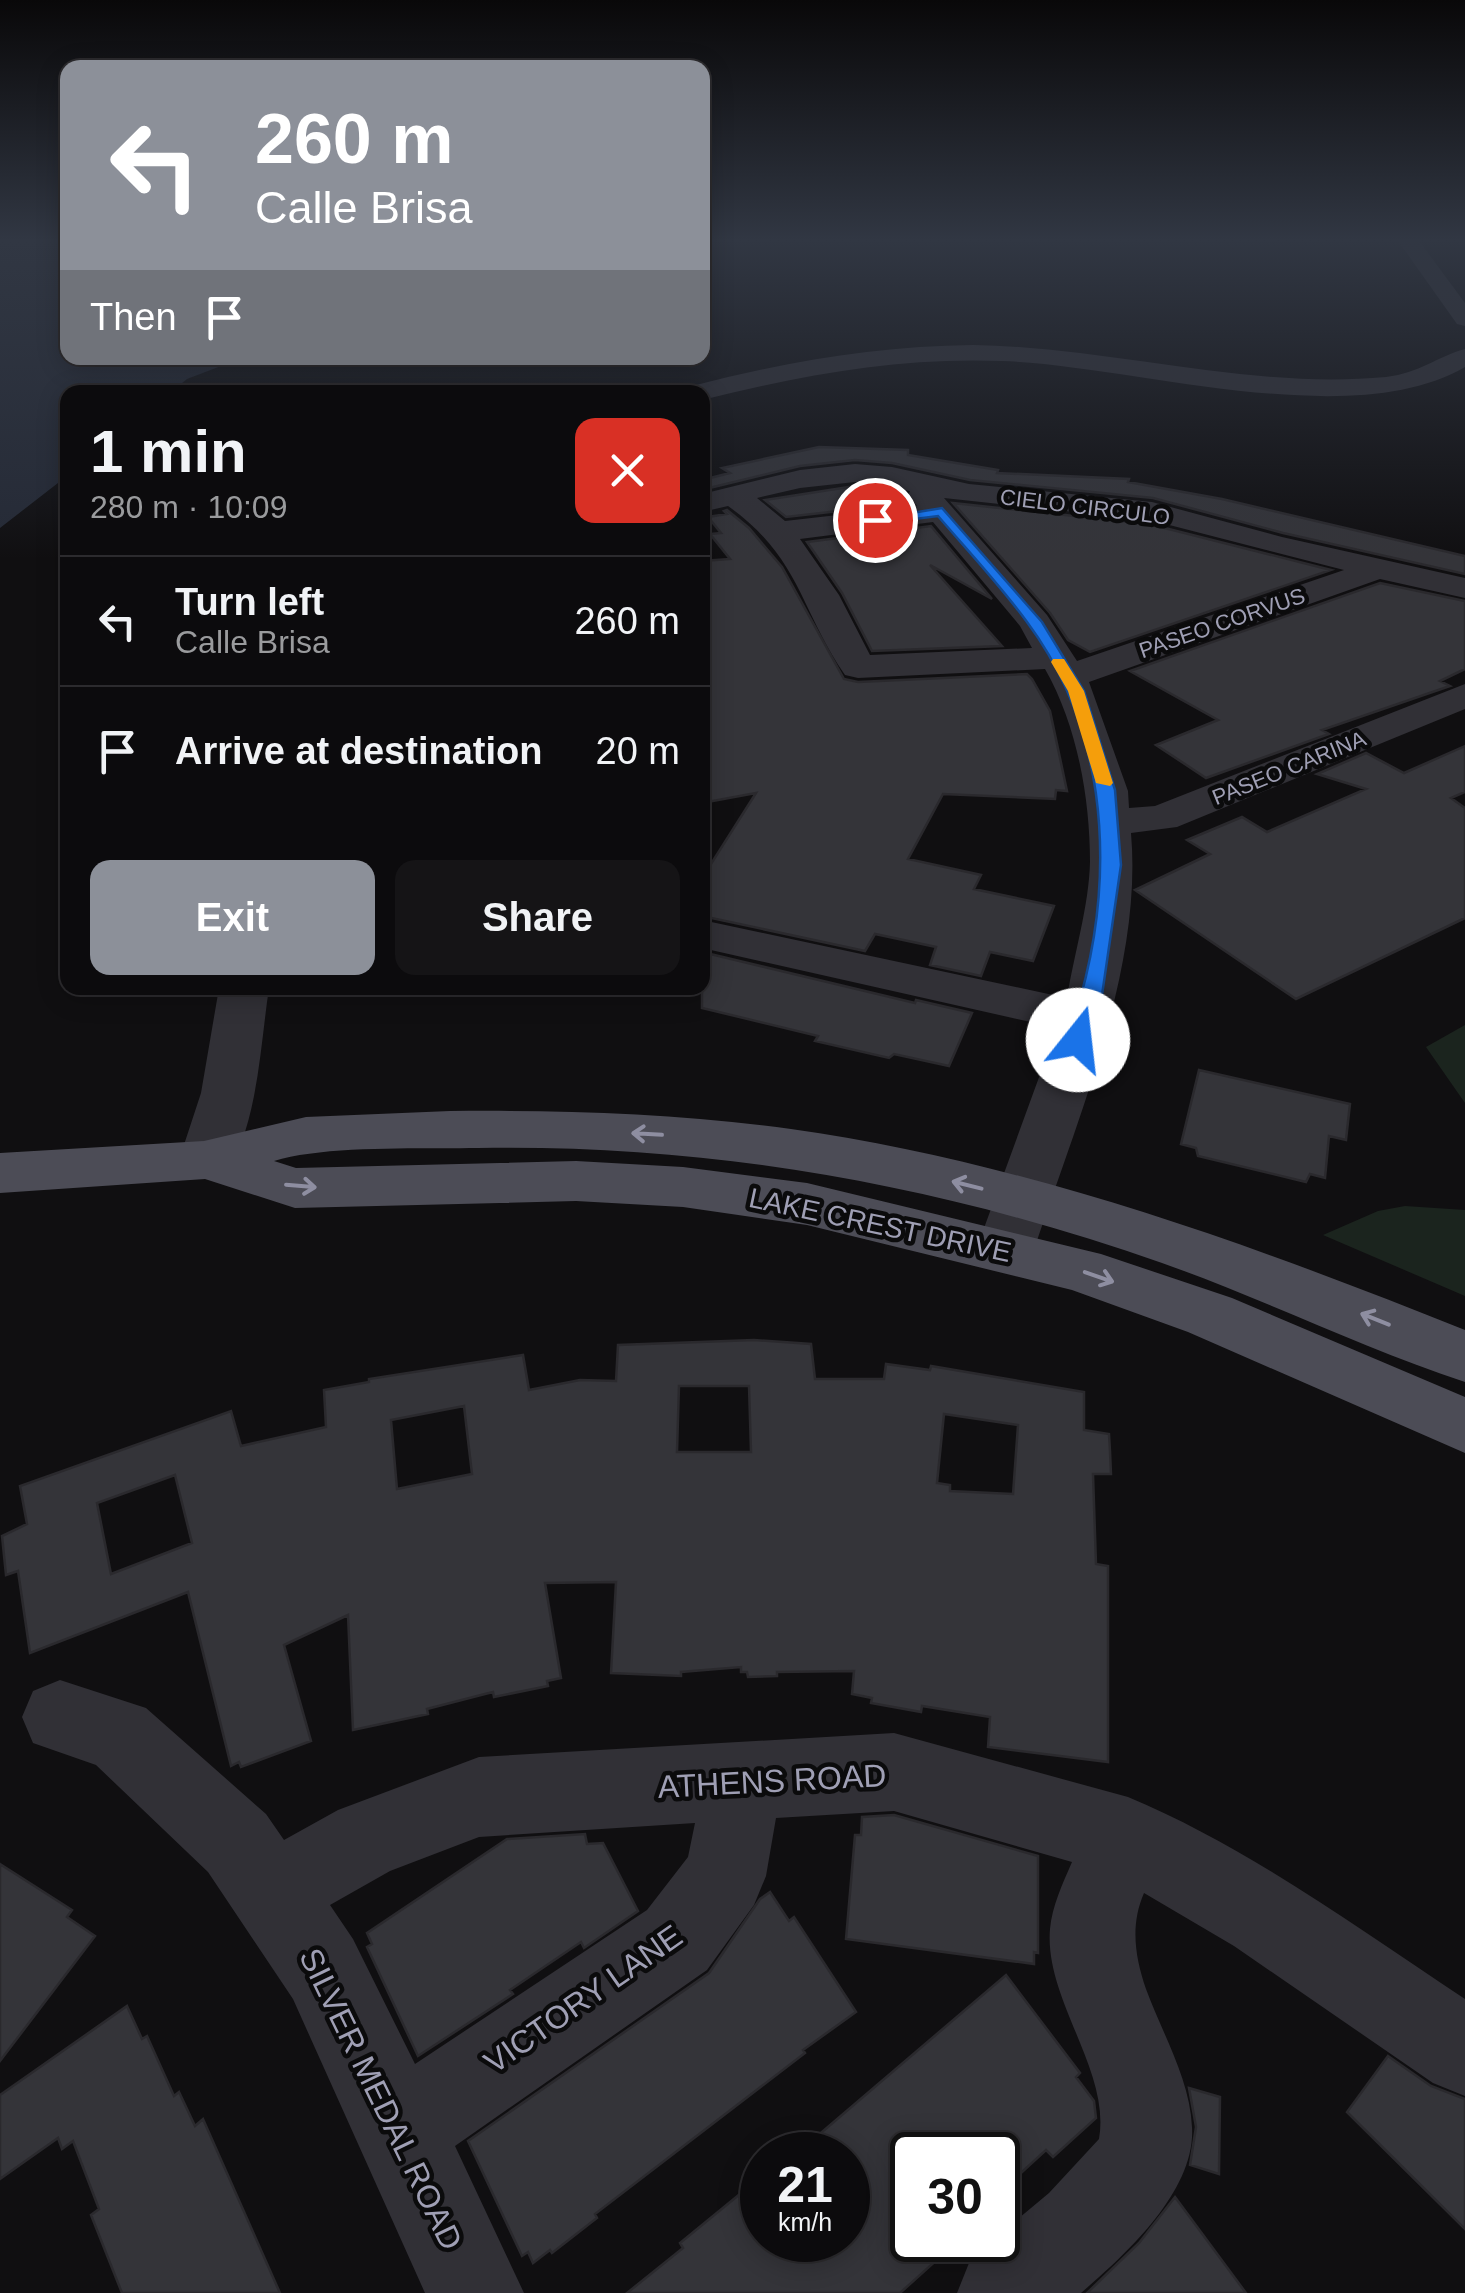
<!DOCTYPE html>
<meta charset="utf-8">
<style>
:root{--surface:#0c0b0d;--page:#151416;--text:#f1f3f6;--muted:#9a9b9d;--line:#2c2b2e;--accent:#8c9099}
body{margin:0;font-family:Helvetica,sans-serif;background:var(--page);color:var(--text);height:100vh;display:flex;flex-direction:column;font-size:38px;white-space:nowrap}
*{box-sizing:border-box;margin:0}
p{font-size:32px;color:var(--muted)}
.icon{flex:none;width:55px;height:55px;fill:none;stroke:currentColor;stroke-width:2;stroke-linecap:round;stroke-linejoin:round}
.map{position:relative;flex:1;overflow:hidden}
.details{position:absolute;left:60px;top:385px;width:650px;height:610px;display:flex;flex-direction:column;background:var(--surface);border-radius:20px;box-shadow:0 5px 25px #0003,0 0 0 2px var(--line)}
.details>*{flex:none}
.top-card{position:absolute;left:60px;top:60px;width:650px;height:305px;border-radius:20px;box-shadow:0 5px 25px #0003,0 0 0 2px var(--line);background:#8c9099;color:#fff;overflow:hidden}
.speed{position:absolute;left:740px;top:2132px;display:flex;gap:20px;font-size:50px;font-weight:700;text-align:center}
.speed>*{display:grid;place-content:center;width:130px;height:130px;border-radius:50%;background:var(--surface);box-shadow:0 5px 25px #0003,0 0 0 2px var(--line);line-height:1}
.speed small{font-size:25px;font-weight:400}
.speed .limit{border:5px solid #111;border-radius:15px;background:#fff;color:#111}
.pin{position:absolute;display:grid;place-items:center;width:85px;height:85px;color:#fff;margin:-42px;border:5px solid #fff;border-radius:50%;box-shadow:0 2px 10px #0007}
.me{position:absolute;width:110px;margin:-55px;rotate:16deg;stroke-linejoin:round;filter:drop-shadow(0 0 8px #0008)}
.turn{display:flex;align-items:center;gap:35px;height:210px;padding:0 30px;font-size:45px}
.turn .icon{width:130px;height:130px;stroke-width:2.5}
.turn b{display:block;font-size:70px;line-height:85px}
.then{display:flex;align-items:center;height:95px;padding:0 30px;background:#0003;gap:20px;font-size:38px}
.round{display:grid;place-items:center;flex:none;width:105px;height:105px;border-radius:20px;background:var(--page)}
.overview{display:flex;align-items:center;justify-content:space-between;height:170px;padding:0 30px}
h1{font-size:60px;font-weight:700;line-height:75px}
.action{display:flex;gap:20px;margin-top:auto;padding:20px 30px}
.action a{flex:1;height:115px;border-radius:20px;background:var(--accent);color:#fff;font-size:40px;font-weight:700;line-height:115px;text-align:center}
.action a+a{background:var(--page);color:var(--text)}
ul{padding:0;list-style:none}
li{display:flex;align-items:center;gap:30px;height:130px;padding:0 30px;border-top:2px solid var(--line)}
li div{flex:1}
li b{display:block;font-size:38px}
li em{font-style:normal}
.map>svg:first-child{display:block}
.green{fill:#1b241e}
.water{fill:#252a36}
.building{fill:#343439;stroke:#2a292d;stroke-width:2.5;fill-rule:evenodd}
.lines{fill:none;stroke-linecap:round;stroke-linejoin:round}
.minor{fill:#313036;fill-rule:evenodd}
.major{fill:#4c4c56;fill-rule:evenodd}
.oneway{stroke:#8e8ea1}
.route{fill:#1a73e8;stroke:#114b97;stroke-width:2.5}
.slow{fill:#f59e0b}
.labels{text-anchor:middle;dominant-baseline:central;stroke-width:9;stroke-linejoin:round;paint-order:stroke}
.far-street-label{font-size:22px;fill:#9f9fb4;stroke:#0b0b0c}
.street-label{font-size:28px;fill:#9f9fb4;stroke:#0b0b0c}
.near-street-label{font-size:32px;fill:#9f9fb4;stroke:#0b0b0c}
</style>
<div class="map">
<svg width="1465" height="2293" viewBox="0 0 1465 2293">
<rect width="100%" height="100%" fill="#100f11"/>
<path class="green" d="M1465,1025V1103L1426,1047Z
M1405,1206L1465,1210V1296L1323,1235L1378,1211Z"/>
<path class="water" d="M0,238H67L68,358H242L187,379L171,392H68L67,476L0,528Z"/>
<path class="building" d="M819,447L908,450V455L998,470L997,473L1129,479L1128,482L1222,499L1465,556V574L1283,533L1153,498L970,480L892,463L855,460L800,466L705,489L702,486V480L730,473L722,468Z
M855,486L905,494L910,503L786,517L765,500Z
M953,503L1149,524L1331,570L1090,652L1068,640L1050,613Z
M727,510L749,528L782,567L844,679L858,682L1027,674L1032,679L1050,711L1067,791L1056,790L1055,799L943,794L908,859L981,875L974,889L1054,906L1033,961L990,952L981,976L930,965L936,947L875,934L865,951L702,916V878L756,793L702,803V561L730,559L710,534L721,533L708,517L727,514L724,511Z
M931,526L992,599L930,565L1002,646L872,651L842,593L807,542Z
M1380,583L1465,601V669L1440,681L1450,686L1322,730L1329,734L1206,778L1156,745L1218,720L1130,671Z
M1465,746V792L1451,798L1465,808V918L1296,999L1135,890L1210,854L1187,840L1242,817L1267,832L1366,789L1317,774L1366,753L1404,773Z
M702,952L915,1003L916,1000L972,1013L949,1066L894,1054L889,1058L815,1041L818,1036L702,1008Z
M1199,1070L1350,1104L1346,1140L1329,1136L1325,1178L1310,1174L1306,1182L1198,1156L1196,1148L1181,1144Z
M754,1340L811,1344L815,1379H884L886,1364L930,1370L931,1366L1084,1392V1430L1109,1434L1110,1451L1111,1474H1093L1096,1564L1108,1566V1762L988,1747L990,1717L922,1706L921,1712L871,1703L872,1698L852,1694L854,1671L777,1672V1676L748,1677L747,1672H741V1667L681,1672V1676L611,1673L616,1582L545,1583L561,1678L547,1681L548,1686L494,1697L493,1692L485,1694L427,1709L428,1714L353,1730L348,1615L284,1645L311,1741L241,1767L239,1762L231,1766L188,1592L30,1653L18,1571L6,1575L2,1536L27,1524L20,1486L231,1411L241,1446L326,1427L324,1390L369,1382V1379L523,1355L529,1390L580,1380L616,1381L618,1345ZM679,1386H749L751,1452H677ZM464,1406L472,1474L397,1489L391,1420ZM944,1414L1018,1425L1013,1494L950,1491V1485L937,1483ZM175,1475L192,1543L111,1574L97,1503Z
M894,1815L1038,1856V1953L1034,1952V1964L846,1939L855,1835H861L862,1817Z
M585,1834L587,1844L603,1843L638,1911L584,1948L581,1942L510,1990L513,1994L418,2056L367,1947L372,1944L367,1933L507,1839Z
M0,1864L72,1910L67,1917L95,1936L0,2061Z
M770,1892L789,1921L794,1917L856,2012L803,2050L805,2053L595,2214L597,2218L552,2253L550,2250L533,2263L528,2252L522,2256L468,2141L709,1973L760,1899Z
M1006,1975L1080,2073L1076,2077L1094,2101L1096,2118L1053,2157L1046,2150L998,2194V2155H912V2240H959L900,2293H627L683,2248L680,2243L762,2176V2240H848V2155H795Z
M127,2006L142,2039L147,2036L174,2096L179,2092L195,2126L203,2119L280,2293H122L91,2215L99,2209L73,2141L62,2149L58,2138L0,2179V2095Z
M1388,2056L1431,2086L1465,2099V2229L1347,2112Z
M1189,2088L1220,2097L1219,2174L1190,2165L1196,2127Z
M1175,2197L1246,2293H1087L1139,2243Z"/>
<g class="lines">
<path class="minor" d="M1396,238H1417L1465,303V326L1457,324Z
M973,345C1111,347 1248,390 1386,377C1420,373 1436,357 1465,349V367C1350,434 1132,365 1002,361C899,357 802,375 702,400V392H688L692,386C784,362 877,346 973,345Z
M855,464L892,467L969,484L1152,502L1282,537L1465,578V598L1380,579L1089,682L1128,791L1129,808L1155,806L1465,684V709L1177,827L1131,833C1143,969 1076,1122 1034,1250L1026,1265L1005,1272L984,1265L976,1250L1057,1028L702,948V920L1067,998C1074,954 1089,906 1090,862C1090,798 1077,725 1045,669L858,678L845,675C800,610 800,557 728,506L702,512V494L800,470ZM855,482L910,491L908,495L917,506L785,521L757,498L800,488ZM944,498L1150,520L1344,570L1077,661L1047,615ZM933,522L1020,626L1032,648L870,655L839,595L800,539Z
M219,988H269C260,1048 258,1121 227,1174L207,1179L187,1174L179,1160L201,1093Z
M60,1680L146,1708L266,1814L284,1840L338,1810L479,1757L894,1733L1128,1797C1248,1847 1357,1928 1465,1999V2096L1433,2083L1234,1946L1144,1893C1130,1925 1135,1957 1146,1989C1162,2033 1190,2079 1192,2127C1196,2191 1125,2255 1081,2293H957L971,2258L1049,2193L1099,2139C1111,2071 1044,1999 1050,1929C1052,1906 1063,1883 1072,1862L894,1811L776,1818L766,1876L754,1905L707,1970L455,2146L524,2293H425L293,1999L208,1872L96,1765L33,1743L22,1717L33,1691ZM695,1823L688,1857L647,1910L415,2064L353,1939L330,1905L390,1871L479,1837Z"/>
<path class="major" d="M450,1111C564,1110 678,1113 791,1129C1024,1162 1248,1243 1465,1330V1382C1362,1348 1264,1299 1162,1263C940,1185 713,1144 478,1148C422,1149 325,1145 274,1161L296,1168L576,1161L683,1167L807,1183L1101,1254L1232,1298L1465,1397V1453L1188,1332L1072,1290L807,1225L683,1207L576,1201L295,1208L205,1179L0,1193V1153L204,1141L306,1117Z"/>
</g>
<defs><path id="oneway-shaft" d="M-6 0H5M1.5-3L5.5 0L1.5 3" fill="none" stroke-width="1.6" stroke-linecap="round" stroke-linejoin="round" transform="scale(2.5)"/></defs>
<g class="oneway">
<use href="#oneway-shaft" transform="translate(647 1134) rotate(-177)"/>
<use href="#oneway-shaft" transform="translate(967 1185) rotate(-166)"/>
<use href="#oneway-shaft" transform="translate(301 1186) rotate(5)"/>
<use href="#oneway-shaft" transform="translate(1099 1277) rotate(19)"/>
<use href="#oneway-shaft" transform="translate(1375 1319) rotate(-158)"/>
</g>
<linearGradient id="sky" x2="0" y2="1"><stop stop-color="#090809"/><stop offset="0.43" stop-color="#313743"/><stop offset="1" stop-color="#313743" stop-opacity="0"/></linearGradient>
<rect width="1465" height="559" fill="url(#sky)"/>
<path class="route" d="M942,508L1042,622L1084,691L1115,790L1121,865L1101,1002L1089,1040L1078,1047L1067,1040C1116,903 1117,743 1027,622C1000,585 968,551 938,516L875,524L869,520Z"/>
<path class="slow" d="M1053,659H1064L1084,691L1113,783L1110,786L1096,783L1068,691L1051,662Z"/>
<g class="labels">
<g class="far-street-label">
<text transform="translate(1085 507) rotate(7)">CIELO CIRCULO</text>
<text transform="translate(1222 623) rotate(-19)">PASEO CORVUS</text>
<text transform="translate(1289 768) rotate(-22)">PASEO CARINA</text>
</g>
<g class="street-label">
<text transform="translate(880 1225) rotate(12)">LAKE CREST DRIVE</text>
</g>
<g class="near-street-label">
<text transform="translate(772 1781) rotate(-3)">ATHENS ROAD</text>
<text transform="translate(583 1999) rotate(-35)">VICTORY LANE</text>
<text transform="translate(381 2099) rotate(64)">SILVER MEDAL ROAD</text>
</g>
</g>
</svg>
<div class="speed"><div>21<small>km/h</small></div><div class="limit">30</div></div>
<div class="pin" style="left:875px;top:520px;background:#d93025"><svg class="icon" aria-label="arrive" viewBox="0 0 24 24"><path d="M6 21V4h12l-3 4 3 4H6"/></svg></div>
<svg class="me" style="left:1078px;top:1040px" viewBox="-20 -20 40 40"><circle r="19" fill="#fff"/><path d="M0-13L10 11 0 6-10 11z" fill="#1a73e8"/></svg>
<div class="top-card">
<div class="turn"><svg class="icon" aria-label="left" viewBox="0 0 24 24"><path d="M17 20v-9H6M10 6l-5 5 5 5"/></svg><div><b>260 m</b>Calle Brisa</div></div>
<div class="then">Then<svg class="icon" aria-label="arrive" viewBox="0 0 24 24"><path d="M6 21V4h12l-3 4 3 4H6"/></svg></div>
</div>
<section class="details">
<div class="overview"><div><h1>1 min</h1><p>280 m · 10:09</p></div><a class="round" style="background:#d93025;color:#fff"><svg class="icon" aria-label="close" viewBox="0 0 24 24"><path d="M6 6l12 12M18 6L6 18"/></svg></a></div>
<ul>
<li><svg class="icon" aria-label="left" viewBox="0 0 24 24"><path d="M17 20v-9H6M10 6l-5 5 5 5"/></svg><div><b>Turn left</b><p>Calle Brisa</p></div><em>260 m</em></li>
<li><svg class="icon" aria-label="arrive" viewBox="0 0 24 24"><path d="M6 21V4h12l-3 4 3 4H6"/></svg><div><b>Arrive at destination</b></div><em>20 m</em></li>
</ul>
<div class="action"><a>Exit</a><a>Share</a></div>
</section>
</div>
